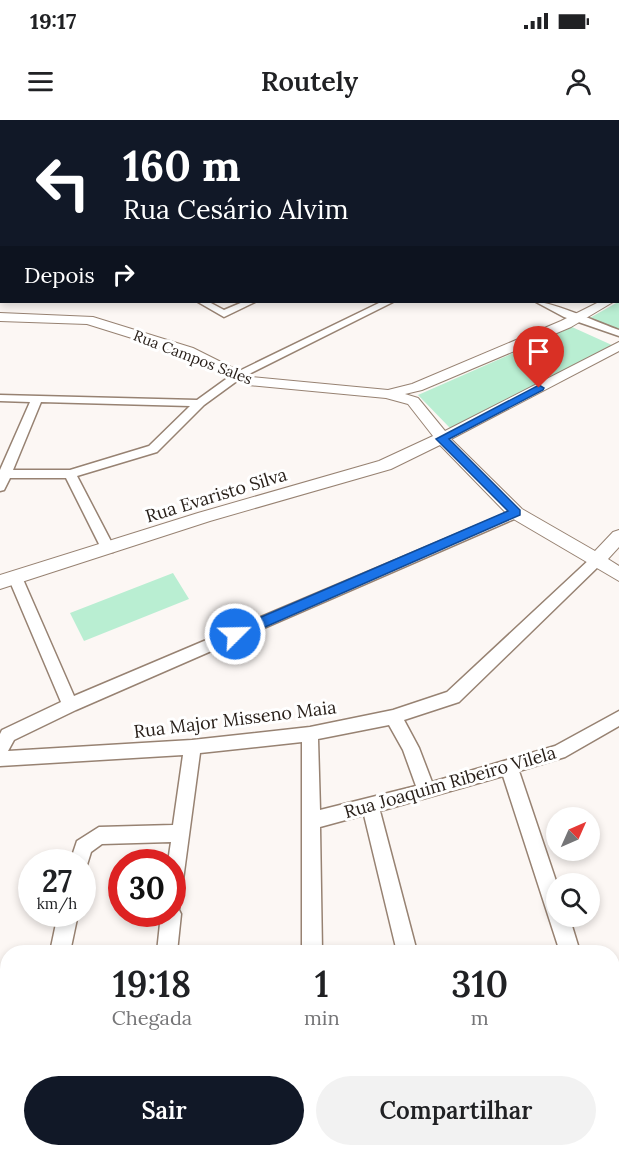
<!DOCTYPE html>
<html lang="pt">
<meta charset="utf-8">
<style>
:root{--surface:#fff;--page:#f2f2f2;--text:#202124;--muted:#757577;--accent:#111827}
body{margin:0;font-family:Lora,serif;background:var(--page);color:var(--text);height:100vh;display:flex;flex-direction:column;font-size:22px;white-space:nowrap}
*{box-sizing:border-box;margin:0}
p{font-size:20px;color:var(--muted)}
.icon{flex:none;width:33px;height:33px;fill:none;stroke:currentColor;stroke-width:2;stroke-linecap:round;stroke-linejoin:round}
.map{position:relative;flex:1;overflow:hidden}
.sheet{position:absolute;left:0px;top:825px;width:620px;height:212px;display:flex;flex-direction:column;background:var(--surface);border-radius:24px 24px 0 0;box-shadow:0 3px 9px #0003}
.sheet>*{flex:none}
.top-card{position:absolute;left:0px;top:0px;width:620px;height:183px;box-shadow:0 3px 9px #0003;background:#111827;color:#fff;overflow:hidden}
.needle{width:39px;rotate:45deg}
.buttons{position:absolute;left:546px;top:687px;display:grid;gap:12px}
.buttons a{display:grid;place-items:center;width:54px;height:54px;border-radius:50%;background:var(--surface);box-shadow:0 3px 9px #0003;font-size:30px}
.speed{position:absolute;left:18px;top:729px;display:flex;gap:12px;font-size:30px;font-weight:700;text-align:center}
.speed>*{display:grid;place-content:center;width:78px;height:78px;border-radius:50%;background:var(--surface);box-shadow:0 3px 9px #0003;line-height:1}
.speed small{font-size:15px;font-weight:400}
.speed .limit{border:9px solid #d22;background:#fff;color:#111}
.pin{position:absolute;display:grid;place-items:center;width:51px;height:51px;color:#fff;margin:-62px -26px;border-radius:50% 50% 50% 0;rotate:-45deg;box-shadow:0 0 6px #0007}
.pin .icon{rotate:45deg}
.me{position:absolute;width:66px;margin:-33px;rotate:67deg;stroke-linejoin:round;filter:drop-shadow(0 0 4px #0008)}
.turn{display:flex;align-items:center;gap:21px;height:126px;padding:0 24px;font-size:27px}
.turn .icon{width:78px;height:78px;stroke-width:2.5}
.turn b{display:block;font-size:42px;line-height:51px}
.then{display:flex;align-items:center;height:57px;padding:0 24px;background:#0003;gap:12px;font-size:22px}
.eta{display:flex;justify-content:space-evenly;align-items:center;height:102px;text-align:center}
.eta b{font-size:36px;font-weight:600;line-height:42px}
.primary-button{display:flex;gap:12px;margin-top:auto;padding:12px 24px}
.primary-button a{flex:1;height:69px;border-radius:36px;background:var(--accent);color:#fff;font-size:24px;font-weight:600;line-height:69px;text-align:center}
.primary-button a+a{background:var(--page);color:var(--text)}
.status{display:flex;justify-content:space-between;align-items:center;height:42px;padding:0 30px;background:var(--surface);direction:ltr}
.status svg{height:16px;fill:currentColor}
header{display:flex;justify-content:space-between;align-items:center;height:78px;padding:0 24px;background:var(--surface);font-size:27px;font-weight:600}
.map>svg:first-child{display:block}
.green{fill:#b9eed2}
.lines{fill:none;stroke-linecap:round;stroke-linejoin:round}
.street-casing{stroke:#978272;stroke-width:3}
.secondary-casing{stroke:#978272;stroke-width:2}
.street{fill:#fff;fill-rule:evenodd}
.secondary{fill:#fff;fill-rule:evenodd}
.route{fill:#1a73e8;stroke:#114b97;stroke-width:1.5}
.labels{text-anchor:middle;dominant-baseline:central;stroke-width:6;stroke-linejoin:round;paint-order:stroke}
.far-street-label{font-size:15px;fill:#271e18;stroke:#fff}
.street-label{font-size:18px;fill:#271e18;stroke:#fff}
</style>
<div class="status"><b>19:17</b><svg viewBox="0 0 49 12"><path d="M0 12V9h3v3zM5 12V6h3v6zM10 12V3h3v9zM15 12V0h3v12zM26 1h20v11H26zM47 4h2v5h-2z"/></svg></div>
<header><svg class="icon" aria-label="menu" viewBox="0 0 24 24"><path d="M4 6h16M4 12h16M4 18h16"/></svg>Routely<svg class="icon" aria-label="person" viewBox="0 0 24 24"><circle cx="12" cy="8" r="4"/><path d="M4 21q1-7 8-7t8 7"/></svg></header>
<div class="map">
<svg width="619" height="1036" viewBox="0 0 619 1036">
<rect width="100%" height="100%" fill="#fcf7f4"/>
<path class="green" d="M619,179V211L588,199L618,182Z
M572,207L614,226L450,308L418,275Z
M173,453L189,479L84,521L70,493Z"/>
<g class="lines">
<defs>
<path id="street" d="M10,0H17L18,2H11Z
M83,0H90L91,2H84Z
M504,0H510L511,2H504Z
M524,0L536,2H525Z
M556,0H565L554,2Z
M607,0H616L618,2Z
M0,6H2L0,11Z
M618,26H619V30H618Z
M0,34H2V39H0Z
M618,45H619V49H618Z
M0,52H2L0,57Z
M618,68H619V72H618Z
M0,83H2L0,88Z
M618,97H619V101H618Z
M0,116H2V122H0Z
M0,153H2V159H0Z
M198,182H209L224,190L243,182H255L224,197Z
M381,182H393L241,258L204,285L157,332L77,356L115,429L113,432H103L66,358H10L4,370L0,371V350L30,282L0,281V275L197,280L233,254ZM41,282L190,286L149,326L70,350H13Z
M536,182C550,181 602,204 619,210V216L564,197Z
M516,389L523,393L521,396L76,590L14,620L8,631L192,620L310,607L393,590L447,572L591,438H601L603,441L601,444L459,582L404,600L419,628L432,662L555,626L619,591V606L565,637L519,651L557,764L556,796H569L580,832H560L503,656L380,691L417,832H397L364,695L320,707L322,832H302V622L200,633L179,790L181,794L177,832H157L161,794H172V742H168L171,722L102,724L91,732L86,748L82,750V742H70L77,721L99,707L173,705L183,635L0,646V614L2,610L61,582L8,457L10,453H20L22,457L74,576ZM389,605L403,630L416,666L320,690L318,619Z
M58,794H78L70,832H50Z
M612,948L619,951V991L612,988Z
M612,1017H619V1036H525L528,1029H612Z
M8,1024V1029H29L27,1036H3Z
M131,1029H155L154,1036H130Z
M302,1029H326V1036H302Z"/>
<path id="secondary" d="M599,182H613L571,207L422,270L405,274L418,278L445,311L619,222V231L451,319L522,389L595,431L613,412L619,410V427L608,439L619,446V461L510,397L440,325L391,349L210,401L0,469V455L198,393L379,341L433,316L408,284L386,278L248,265L183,234L87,204L0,201V193L93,197L193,228L251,257L388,270L412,264L561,201Z
M612,991H619V1021H612Z
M430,1029H485L482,1036H427Z"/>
</defs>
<use href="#street" class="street-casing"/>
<use href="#secondary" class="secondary-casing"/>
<use href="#street" class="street"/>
<use href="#secondary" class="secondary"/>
</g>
<path class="route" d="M539,265L544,268L543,270L449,319L520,390V395L240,518H231V510L508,391L436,319Z"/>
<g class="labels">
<g class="far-street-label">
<text transform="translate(193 237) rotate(21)">Rua Campos Sales</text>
</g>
<g class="street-label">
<text transform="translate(216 375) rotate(-17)">Rua Evaristo Silva</text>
<text transform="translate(235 599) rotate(-7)">Rua Major Misseno Maia</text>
<text transform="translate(450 662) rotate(-16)">Rua Joaquim Ribeiro Vilela</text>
</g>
</g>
</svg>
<div class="buttons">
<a><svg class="needle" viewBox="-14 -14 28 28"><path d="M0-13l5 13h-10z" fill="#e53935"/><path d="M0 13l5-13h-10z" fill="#757577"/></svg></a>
<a><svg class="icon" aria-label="search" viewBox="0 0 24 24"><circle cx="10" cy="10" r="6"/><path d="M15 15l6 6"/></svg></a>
</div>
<div class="speed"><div>27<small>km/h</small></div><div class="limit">30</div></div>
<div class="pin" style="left:539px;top:268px;background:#d93025"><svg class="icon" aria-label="arrive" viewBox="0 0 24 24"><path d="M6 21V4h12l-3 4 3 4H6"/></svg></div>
<svg class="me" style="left:235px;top:514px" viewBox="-20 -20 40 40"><circle r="17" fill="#1a73e8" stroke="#fff" stroke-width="3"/><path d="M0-11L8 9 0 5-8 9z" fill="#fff"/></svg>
<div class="top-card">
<div class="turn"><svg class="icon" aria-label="left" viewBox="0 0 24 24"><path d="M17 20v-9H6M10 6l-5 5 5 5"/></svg><div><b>160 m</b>Rua Cesário Alvim</div></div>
<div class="then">Depois<svg class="icon" aria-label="right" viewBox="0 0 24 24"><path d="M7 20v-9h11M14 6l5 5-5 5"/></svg></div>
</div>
<section class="sheet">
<div class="eta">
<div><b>19:18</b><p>Chegada</p></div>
<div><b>1</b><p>min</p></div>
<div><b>310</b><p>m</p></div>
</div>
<div class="primary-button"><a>Sair</a><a>Compartilhar</a></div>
</section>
</div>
